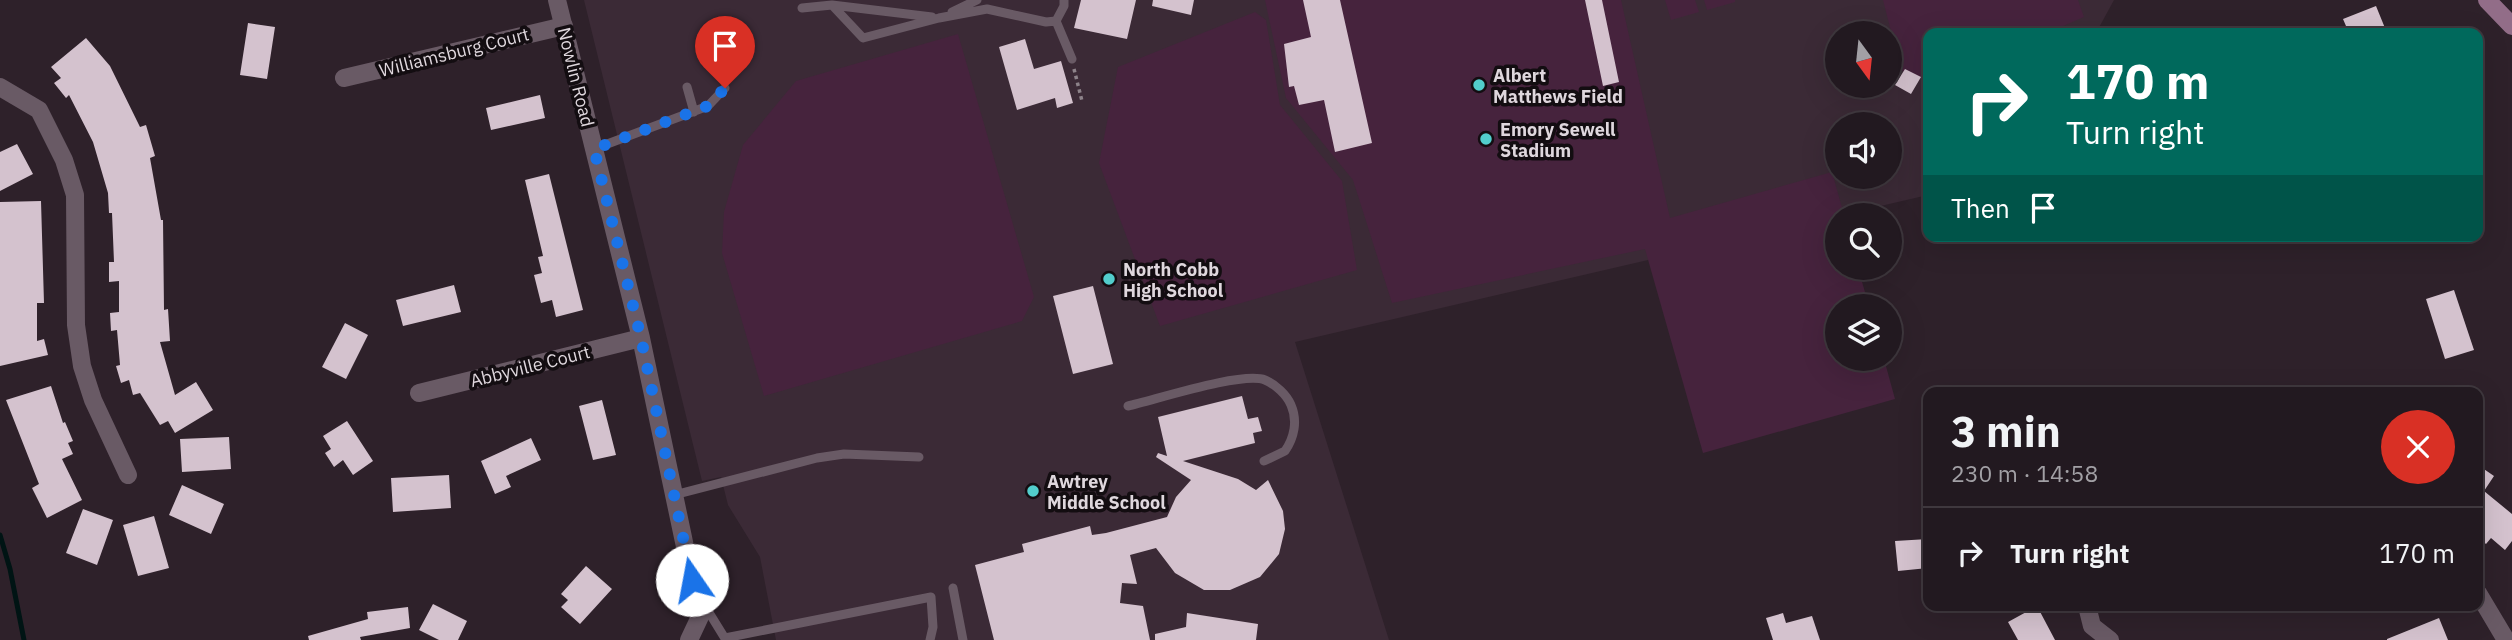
<!DOCTYPE html>
<meta charset="utf-8">
<style>
:root{--surface:#221920;--page:#2a2229;--text:#f1f3f6;--muted:#a2a0a5;--line:#3f383e}
body{margin:0;font-family:"IBM Plex Sans",sans-serif;background:var(--page);color:var(--text);height:100vh;display:flex;flex-direction:column;font-size:26px;white-space:nowrap}
*{box-sizing:border-box;margin:0}
p{font-size:23px;color:var(--muted)}
.icon{flex:none;width:38px;height:38px;fill:none;stroke:currentColor;stroke-width:2;stroke-linecap:round;stroke-linejoin:round}
.map{position:relative;flex:1;overflow:hidden}
.details{position:absolute;left:1923px;top:387px;width:560px;height:224px;display:flex;flex-direction:column;background:var(--surface);border-radius:14px;box-shadow:0 7px 28px #0002,0 0 0 2px var(--line)}
.details>*{flex:none}
.hud{position:absolute;left:1923px;top:28px;width:560px;height:214px;border-radius:14px;box-shadow:0 7px 28px #0002,0 0 0 2px var(--line);background:#00695c;color:#fff;overflow:hidden}
.needle{width:46px;rotate:165deg}
.controls{position:absolute;left:1825px;top:21px;display:grid;gap:14px}
.controls a{display:grid;place-items:center;width:77px;height:77px;border-radius:50%;background:var(--surface);box-shadow:0 7px 28px #0002,0 0 0 2px var(--line);font-size:35px}
.pin{position:absolute;display:grid;place-items:center;width:60px;height:60px;color:#fff;margin:-72px -30px;border-radius:50% 50% 50% 0;rotate:-45deg;box-shadow:0 0 7px #0007}
.pin .icon{rotate:45deg}
.me{position:absolute;width:77px;margin:-38px;rotate:348deg;stroke-linejoin:round;filter:drop-shadow(0 0 5px #0008)}
.turn{display:flex;align-items:center;gap:24px;height:147px;padding:0 28px;font-size:32px}
.turn .icon{width:91px;height:91px;stroke-width:2.5}
.turn b{display:block;font-size:49px;line-height:60px}
.then{display:flex;align-items:center;height:66px;padding:0 28px;background:#0003;gap:14px;font-size:26px}
.round{display:grid;place-items:center;flex:none;width:74px;height:74px;border-radius:37px;background:var(--page)}
.headline{display:flex;align-items:center;justify-content:space-between;height:119px;padding:0 28px}
h1{font-size:42px;font-weight:700;line-height:52px}
ul{padding:0;list-style:none}
li{display:flex;align-items:center;gap:21px;height:91px;padding:0 28px;border-top:2px solid var(--line)}
li div{flex:1}
li b{display:block;font-size:26px}
li em{font-style:normal}
.map>svg:first-child{display:block}
.built{fill:#3b2a36;fill-rule:evenodd}
.green{fill:#46233d}
.lines{fill:none;stroke-linecap:round;stroke-linejoin:round}
.stream{stroke:#001414;stroke-width:5}
.building{fill:#d4c2ce}
.path{stroke:#8d838a;stroke-width:3.5;stroke-dasharray:3.5 3.5;stroke-linecap:butt}
.service{stroke:#695a65;stroke-width:9}
.minor{stroke:#695a65;stroke-width:18}
.secondary{stroke:#926d88;stroke-width:18}
.route{stroke:#1a73e8;stroke-width:12;stroke-dasharray:0 21.6}
.poi-dot{fill:#52cdcc;stroke:#130d11;stroke-width:2.5}
.labels{text-anchor:middle;dominant-baseline:central;stroke-width:7;stroke-linejoin:round;paint-order:stroke}
.street-label{font-size:18px;fill:#dfd7dd;stroke:#130d11}
.poi-label{font-size:18px;font-weight:bold;fill:#dfd7dd;stroke:#130d11;text-anchor:start}
</style>
<div class="map">
<svg width="2512" height="640" viewBox="0 0 2512 640">
<rect width="100%" height="100%" fill="#2e212a"/>
<path class="built" d="M584,0H2114L2096,33H1928V195L1295,342L1389,640H776L760,557L728,505L721,477L702,481ZM1838,33H1890V86H1838ZM1838,124H1890V177H1838Z"/>
<path class="green" d="M1265,0H1621L1670,218L1832,172L1844,215H1838V268H1858L1869,306H1838V359H1884L1895,399L1703,453L1645,249L1392,303L1353,180L1286,98Z
M1665,0H1695L1699,12L1671,20Z
M1704,0H1735V2L1707,10Z
M1883,0H2078L2084,17L2047,33H1928V82L1901,70Z
M1255,12L1266,20L1280,105L1342,181L1357,270L1160,326L1099,163L1118,67Z
M958,34L1034,297L1022,321L764,396L722,253L724,212L743,145L796,81Z"/>
<g class="lines">
<path class="stream" d="M0,535L10,569L24,640"/>
</g>
<path class="building" d="M1081,0H1136L1127,39L1074,28Z
M1153,0H1194L1191,15L1152,6Z
M1303,0H1340L1372,143L1335,152L1324,100L1299,105L1294,86L1289,87L1284,44L1311,37Z
M1585,0H1602L1619,82L1603,86Z
M2376,6L2387,33H2349L2343,19Z
M248,23L275,27L267,79L240,75Z
M86,38L110,66L140,127L146,125L155,156L150,158L161,220H163L164,310L168,309L170,341L160,342L175,395L196,382L213,410L175,433L168,421L160,425L140,393L133,395L129,380L121,383L116,366L120,365L117,330L111,331L110,313L119,312V281L109,282V262H114L112,213H109L108,193L93,142L69,95L66,98L54,83L61,78L51,67Z
M1025,39L1034,69L1061,61L1073,103L1057,108L1055,98L1017,110L999,47Z
M1905,69L1921,77L1911,94L1895,85Z
M540,95L545,118L491,130L486,108Z
M17,144L33,174L0,191V152Z
M549,174L583,310L556,317L552,300L541,303L534,275L542,273L538,257L543,256L525,180Z
M41,201L44,303H37V341L44,339L48,355L0,366V202Z
M454,285L461,312L403,326L396,300Z
M1093,286L1113,364L1073,374L1053,296Z
M2454,290L2474,350L2445,359L2426,299Z
M345,323L368,335L346,379L322,367Z
M51,386L63,423L65,422L73,441L68,443L73,454L62,459L82,500L47,518L32,488L39,484L6,400Z
M1242,396L1248,419L1258,417L1262,431L1253,433L1255,443L1183,461L1238,479L1256,490L1268,480L1283,511L1285,529L1279,554L1260,577L1230,590H1204L1175,573L1156,548L1130,555L1137,584L1122,583L1120,603L1143,606L1150,640H994L975,565L1024,552L1022,544L1090,526L1092,535L1106,533L1167,517L1176,497L1191,480L1156,457L1158,453L1167,456L1158,417Z
M602,400L616,455L593,460L579,406Z
M347,421L373,461L353,475L343,460L334,467L325,453L331,449L323,436Z
M229,437L231,469L182,472L180,439Z
M531,438L541,460L506,476L511,487L495,494L481,461Z
M2478,465L2494,476L2484,491L2512,514V541L2505,550L2491,538L2486,544L2478,537Z
M449,475L451,508L393,512L391,478Z
M182,485L224,504L211,534L169,515Z
M83,509L113,520L97,565L66,553Z
M154,516L169,568L138,576L123,525Z
M1928,539V568L1898,571L1895,541Z
M586,566L612,589L580,624L561,607L568,600L561,594Z
M433,604L467,621L458,640H439L419,630Z
M2037,606L2055,640H2018L2008,622Z
M408,607L410,628L360,637L361,640H309L308,636L368,619L367,612Z
M1187,613L1258,624L1256,640H1155V634L1186,627Z
M1783,613L1786,623L1812,616L1820,640H1773L1766,618Z
M2439,618L2448,640H2387V639Z"/>
<g class="lines">
<path class="path" d="M1074,69L1082,101"/>
<path class="service" d="M832,5L863,38L939,18L987,9L1046,22L1056,21L1064,6V0
M802,8L832,5L932,17
M952,12L977,0
M1056,21L1072,59
M687,87L694,112
M594,149L708,106L725,88
M1128,406C1155,400 1243,371 1265,380C1275,384 1287,395 1291,405C1298,421 1294,438 1285,451L1264,461
M674,495L817,458L844,454L919,457
M953,588L963,640
M705,606L726,640
M725,638L931,597L933,627L930,640"/>
<path class="minor" d="M557,0L641,338L692,580L705,606L689,640
M344,78L564,26
M0,87L39,110L64,160L75,195L76,325L82,366L93,400L128,475
M419,393L641,338
M2478,593L2506,640
M2087,606L2092,626L2110,640"/>
<path class="secondary" d="M2487,0L2512,26"/>
</g>
<g class="lines">
<path class="route" d="M692,580L641,338L594,149L708,106L725,88"/>
</g>
<g class="poi-dot">
<circle cx="1479" cy="85" r="7"/>
<circle cx="1486" cy="139" r="7"/>
<circle cx="1109" cy="279" r="7"/>
<circle cx="1033" cy="491" r="7"/>
</g>
<g class="labels">
<g class="street-label">
<text transform="translate(454 52) rotate(-14)">Williamsburg Court</text>
<text transform="translate(576 77) rotate(76)">Nowlin Road</text>
<text transform="translate(530 366) rotate(-14)">Abbyville Court</text>
</g>
<g class="poi-label">
<text x="1493" y="75">Albert<tspan x="1493" dy="21">Matthews Field</tspan></text>
<text x="1500" y="129">Emory Sewell<tspan x="1500" dy="21">Stadium</tspan></text>
<text x="1123" y="269">North Cobb<tspan x="1123" dy="21">High School</tspan></text>
<text x="1047" y="481">Awtrey<tspan x="1047" dy="21">Middle School</tspan></text>
</g>
</g>
</svg>
<div class="controls">
<a><svg class="needle" viewBox="-14 -14 28 28"><path d="M0-13l5 13h-10z" fill="#e53935"/><path d="M0 13l5-13h-10z" fill="#a2a0a5"/></svg></a>
<a><svg class="icon" aria-label="sound" viewBox="0 0 24 24"><path d="M4 9h4l5-4v14l-5-4H4zM17 9q2 3 0 6"/></svg></a>
<a><svg class="icon" aria-label="search" viewBox="0 0 24 24"><circle cx="10" cy="10" r="6"/><path d="M15 15l6 6"/></svg></a>
<a><svg class="icon" aria-label="layers" viewBox="0 0 24 24"><path d="M12 4l9 5-9 5-9-5zM3 14l9 5 9-5"/></svg></a>
</div>
<div class="pin" style="left:725px;top:88px;background:#d93025"><svg class="icon" aria-label="arrive" viewBox="0 0 24 24"><path d="M6 21V4h12l-3 4 3 4H6"/></svg></div>
<svg class="me" style="left:692px;top:580px" viewBox="-20 -20 40 40"><circle r="19" fill="#fff"/><path d="M0-13L10 11 0 6-10 11z" fill="#1a73e8"/></svg>
<div class="hud">
<div class="turn"><svg class="icon" aria-label="right" viewBox="0 0 24 24"><path d="M7 20v-9h11M14 6l5 5-5 5"/></svg><div><b>170 m</b>Turn right</div></div>
<div class="then">Then<svg class="icon" aria-label="arrive" viewBox="0 0 24 24"><path d="M6 21V4h12l-3 4 3 4H6"/></svg></div>
</div>
<section class="details">
<div class="headline"><div><h1>3 min</h1><p>230 m · 14:58</p></div><a class="round" style="background:#d93025;color:#fff"><svg class="icon" aria-label="close" viewBox="0 0 24 24"><path d="M6 6l12 12M18 6L6 18"/></svg></a></div>
<ul>
<li><svg class="icon" aria-label="right" viewBox="0 0 24 24"><path d="M7 20v-9h11M14 6l5 5-5 5"/></svg><div><b>Turn right</b></div><em>170 m</em></li>
</ul>
</section>
</div>
